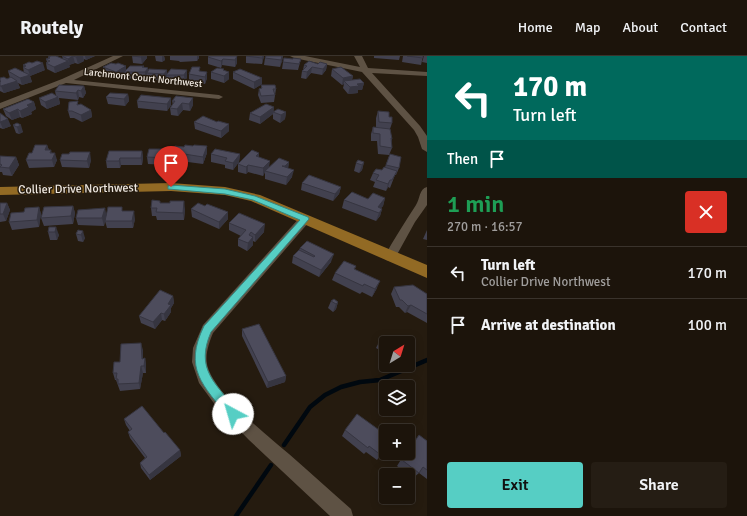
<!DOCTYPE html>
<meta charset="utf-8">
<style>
:root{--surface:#1c140b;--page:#251d14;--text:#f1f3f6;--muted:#a09e9d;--line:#3a332c;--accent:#56cec4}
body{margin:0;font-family:Signika,sans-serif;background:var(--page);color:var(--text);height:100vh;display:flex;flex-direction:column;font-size:15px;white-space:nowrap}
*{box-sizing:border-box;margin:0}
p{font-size:13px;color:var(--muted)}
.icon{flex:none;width:22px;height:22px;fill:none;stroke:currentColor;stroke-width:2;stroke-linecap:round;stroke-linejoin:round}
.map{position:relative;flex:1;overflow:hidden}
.panel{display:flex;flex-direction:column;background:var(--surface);width:320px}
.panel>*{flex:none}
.guide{background:#00695c;color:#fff;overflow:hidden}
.needle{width:26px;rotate:38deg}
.fabs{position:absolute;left:379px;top:280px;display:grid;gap:8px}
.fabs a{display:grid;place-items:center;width:36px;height:36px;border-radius:4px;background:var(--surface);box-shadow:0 2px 10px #0003,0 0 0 1px var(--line);font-size:20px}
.pin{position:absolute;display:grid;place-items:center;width:34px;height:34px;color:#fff;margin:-41px -17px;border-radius:50% 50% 50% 0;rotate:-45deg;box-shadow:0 0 4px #0007}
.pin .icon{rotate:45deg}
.me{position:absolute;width:44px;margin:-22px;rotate:321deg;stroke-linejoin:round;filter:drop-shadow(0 0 3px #0008)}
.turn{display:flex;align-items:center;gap:14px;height:84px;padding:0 20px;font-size:18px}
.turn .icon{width:52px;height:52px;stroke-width:2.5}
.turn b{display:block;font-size:28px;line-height:34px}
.then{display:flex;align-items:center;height:38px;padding:0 20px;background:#0003;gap:8px;font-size:15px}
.round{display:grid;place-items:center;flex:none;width:42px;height:42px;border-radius:4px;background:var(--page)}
.overview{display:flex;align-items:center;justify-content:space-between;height:68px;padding:0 20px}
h1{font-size:24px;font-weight:600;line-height:30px;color:#1e9e55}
.primary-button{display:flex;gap:8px;margin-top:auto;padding:8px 20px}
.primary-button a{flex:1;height:46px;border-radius:4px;background:var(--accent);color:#111;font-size:16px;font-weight:600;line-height:46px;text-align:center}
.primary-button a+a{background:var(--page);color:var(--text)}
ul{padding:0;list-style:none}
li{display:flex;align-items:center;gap:12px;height:52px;padding:0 20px;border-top:1px solid var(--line)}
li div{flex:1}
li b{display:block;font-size:15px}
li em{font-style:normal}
header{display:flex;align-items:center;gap:24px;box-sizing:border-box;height:56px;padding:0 20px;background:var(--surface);border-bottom:1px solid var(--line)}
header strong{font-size:19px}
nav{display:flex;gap:22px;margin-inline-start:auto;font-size:14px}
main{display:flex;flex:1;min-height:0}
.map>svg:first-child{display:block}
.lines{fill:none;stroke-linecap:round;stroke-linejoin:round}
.stream{stroke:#00080f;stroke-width:4.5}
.minor{fill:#5e5244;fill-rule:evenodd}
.major{fill:#926a24;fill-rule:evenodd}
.wall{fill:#42414f}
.shaded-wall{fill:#363540}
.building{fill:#4d4c5c;stroke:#363540}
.route{fill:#56cec4;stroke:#38867f}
.labels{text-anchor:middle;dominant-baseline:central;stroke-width:3;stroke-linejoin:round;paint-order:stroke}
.far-street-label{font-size:10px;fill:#f0e9e1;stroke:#251b0f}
.street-label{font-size:12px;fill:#f0e9e1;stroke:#251b0f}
</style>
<header>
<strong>Routely</strong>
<nav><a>Home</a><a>Map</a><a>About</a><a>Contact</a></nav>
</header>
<main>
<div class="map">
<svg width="427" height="460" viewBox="0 0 427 460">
<rect width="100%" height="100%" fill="#251b0f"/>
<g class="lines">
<path class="stream" d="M284,389L310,351L325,339L341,331L360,326L380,324L427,304
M236,460L271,409"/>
<path class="minor" d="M113,0H123L74,24L219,39L223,41L219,43L66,27L0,53V47L62,23Z
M290,0H305L360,11L354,0H362L368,12L427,16V20L372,17L420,70L427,80V96L422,93L418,81L414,74L362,16L294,2Z
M427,131V149L415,166L394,204L390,205L386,204L384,201C394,183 405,166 416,149C420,143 419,133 427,131Z
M305,159L309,160L311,163L309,166L213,277C209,287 204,300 208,312C218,341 266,378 289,398C310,416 330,435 351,453L353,460H330L249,384L216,350L199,327L192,306L193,292L203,269L301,160Z"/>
<path class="major" d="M171,127L225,131L260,139L427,209V222L251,145L225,139L171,135L0,139V131Z"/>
</g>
<path class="wall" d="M62,0H95L86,4L84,3V5L78,8L75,7L69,9L70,11L55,17L47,13L46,7L47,6L46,3H48V1L63,3Z
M132,0H147V2L142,8L133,7Z
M155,0H164L165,4L162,6L156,5Z
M170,0H199V2L197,5L180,6L179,5L170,4Z
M237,0V7L235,11L222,9L221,12L208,8V1Z
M246,0H264L262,8L246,7Z
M283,0L282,5L280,11L264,9L265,2Z
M374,0H400L399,4L374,2Z
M403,0H423L421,9L402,6Z
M424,0H427V7L422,6Z
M293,3H301L298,14L282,13L283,6Z
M327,8L326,14L322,19L311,17L306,23L301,22L302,15L303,14L304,9Z
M23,9L45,14L30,20L32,26L22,29L18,27L20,32L4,37L0,35V22L7,23L10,22L8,15L24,17L23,11H24Z
M144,10V11L148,12V15L167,14V18L187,14V21L185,26H167V21L164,25L148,23L147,20L145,23H125V18L117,22L104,17L103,11L126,14Z
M332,13L353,20L352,24L364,27L362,34H358V37L348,38L343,32L344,28L342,29L331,20Z
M200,15L207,22L205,28L189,25V18Z
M224,15L229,23L224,27L211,23V16Z
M233,16L262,28L254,33L233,23Z
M261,29L276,33L274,46L261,47L258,39L259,33L261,32Z
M84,30L86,37L83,42L79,41L78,44L59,42L60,48L47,53L41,49L39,42L56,40L55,35Z
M128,38L129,45L125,50L108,48L106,41Z
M176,40L193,49L190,55L183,54L178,60L171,59L170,52L173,49L172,45Z
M171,42V49L167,55L138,52L137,45Z
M78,45V49L91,54L92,61L82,66L74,62H70L68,55Z
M34,46L36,53L31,56L32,58L22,62L20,61L12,64L6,60L3,53Z
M274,51L273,58L260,68L249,64L250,57Z
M378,55L389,61L392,67L390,73L392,83L391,86L392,92L389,99L378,98L377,85H371V78L373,71H376V62Z
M273,56H286L285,63L280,67L273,63Z
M0,57L11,70L3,73L0,72Z
M194,66H217L229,68V75L221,82L195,73Z
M17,67L23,76L19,78L16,77L13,69Z
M47,89L49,94H51V97L57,104L54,111L29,112L26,104L32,97Z
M193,90H207V97L203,108L173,104L172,96L184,91Z
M170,93L171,100L169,109L148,108L147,101Z
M142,95L143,102L142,109H121L120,112H107L106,105Z
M211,98H240L239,106L233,114L225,112V109L211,106Z
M390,98L399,112L396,119H395L390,132L388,131L386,135L373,131L375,126L370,124L373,117L382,114L385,111Z
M0,100L16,101L19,109L12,120L3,119L2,116H0Z
M259,101L269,112L289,106L288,112L292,121L286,129L265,123V116L263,120L248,116L246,118L238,116V108Z
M60,104H91L89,112L62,111Z
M364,106L362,114L359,117L354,115L356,107Z
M302,127L341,131L339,138L333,145L301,134Z
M385,142L383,150L381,152L382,153L380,160L376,165L342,152L344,144Z
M0,147H7L10,154L6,165L0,166Z
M160,147H170L185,153L184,164H157L156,160H152L151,152Z
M73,150L75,157L73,168L44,170L41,162Z
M205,150L228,156V163L219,173L192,161L191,153Z
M39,151L41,158L39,171L12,174L9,166L24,156Z
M105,152L106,160L104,170L78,169L76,162Z
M123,155L135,163L133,172H107L105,165Z
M229,167L264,176L255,186L253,185V189L247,195L238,190V183L241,180L229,174Z
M49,171L59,179L57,184H50L48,176Z
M78,174L85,182L83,186L78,185L76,178Z
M427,174V184L423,183Z
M300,192L331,206L319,221L292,207L293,200L299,194Z
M356,210L355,213L377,232L372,241L362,236L360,238L332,224L335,217Z
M394,231L427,238V267L407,256L405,257L399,251H396L391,238Z
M173,240L174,247L171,252V256L165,265L162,264L155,273L141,267L139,260Z
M331,245L338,246L336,253L333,256L328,252Z
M242,273L286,320L285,326L267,332L242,280Z
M386,287V295L385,297L376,292L378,288Z
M143,294V302H145L146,309V317H143L140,333L120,335L116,324H115L113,317L120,306Z
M124,363L164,377L180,394L181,400L150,424L141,412L140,407L145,402L130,382L128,376L130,375L126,369Z
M345,374L386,392L377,404L366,396L364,398L342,380Z
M419,379L427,385V423L419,417L413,422L397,410L405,397H408V393Z"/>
<path class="shaded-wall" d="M73,0L75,7L69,9L68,3Z
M79,0H83L84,5L78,8L76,1Z
M85,0H95L86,4Z
M142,0H147V2L142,8L141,1Z
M162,0H164L165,4L162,6Z
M197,0H199V2L197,5Z
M237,0V7L235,11V4Z
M263,0H264L262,8V2Z
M283,0L282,5L280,11L281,4Z
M223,3L222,9L221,12V5Z
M68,5L70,11L55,17L54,11Z
M43,7L45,14L30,20L32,26L22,29L20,22L30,19L28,14Z
M327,8L326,14L322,19L323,13Z
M126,10V16H124L125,18L117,22L116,16Z
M312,11L311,17L306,23L307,16Z
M148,12V17H147V20L145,23V16Z
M167,14V21L164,25V18Z
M187,14V21L185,26L184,19Z
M207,16V22L205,28V21Z
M229,16V23L224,27V20Z
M353,20L351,27L344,25V28L342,29L343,22Z
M262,22V28L254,33V26Z
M17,25L20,32L4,37L1,30Z
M364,27L362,34H358V37L348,38L350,31L357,28Z
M84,30L86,37L83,42L81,35Z
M78,34L79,41L78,44L76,37Z
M128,38L129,45L125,50L124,43Z
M58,41L60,48L47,53L45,46Z
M171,42V49L167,55V48Z
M193,42V49L190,55L189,48Z
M34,46L36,53L31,56L32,58L22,62L20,55L27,49Z
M182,47L183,54L178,60L177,53Z
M274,51L273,58L260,68V61Z
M18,53L20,61L12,64L9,57Z
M91,54L92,61L82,66L81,59Z
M286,56L285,63L280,67L281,59Z
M8,63L11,70L3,73L0,66Z
M229,68V75L221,82V75Z
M21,69L23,76L19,78L17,71Z
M47,89L50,97L45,94Z
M207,90V97L203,108V101Z
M170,93L171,100L169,109V102Z
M51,94L53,101L55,97L57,104L54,111L50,97Z
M142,95L143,102L142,109L141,102Z
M90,96L91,104L89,112L87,105Z
M259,97V104L256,100Z
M240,98L239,106L233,114V107Z
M16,101L19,109L12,120L9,112Z
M120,102L121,109L120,112L119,105Z
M270,105L269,112L265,115V116L263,120V112Z
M289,106L288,113L284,117L285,110Z
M364,106L362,114L359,117L362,109Z
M248,109V116L246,118V111Z
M294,114L292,121L286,129L287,121Z
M390,124L388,131L386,135L388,128Z
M341,131L339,138L333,145L335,138Z
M385,142L383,150L377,156L378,151Z
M184,145L185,153L184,164L183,157Z
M7,147L10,154L6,165L3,158Z
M73,150L75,157L73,168L71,160Z
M39,151L41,158L39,171L37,164Z
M105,152L106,160L104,170L102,162Z
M382,153L380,160L376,165L379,157Z
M134,155L135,163L133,172L132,165Z
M228,156V163L219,173V166Z
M265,168L264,176L255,186V179Z
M56,171L59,179L57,184L55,176Z
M83,175L85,182L83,186L81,179Z
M253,181V189L247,195L248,187Z
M334,198L331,206L319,221L321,214Z
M380,225L377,232L372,241L375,233Z
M173,240L174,247L171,252V256L165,265L164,258L168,248Z
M338,246L336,253L333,256L336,248Z
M411,249L407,256L405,257L408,250Z
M161,257L162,264L155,273L153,266Z
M141,287L143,294V309L142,303Z
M145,302L146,309V317L144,310Z
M141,310L143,317L140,333L139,327Z
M286,320L285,326L267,332L268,326Z
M180,394L181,400L150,424L149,419Z"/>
<path class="building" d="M51,0H56L68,5L54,11L46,7L50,5L46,3L50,2L48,1Z
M62,0H79L76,1L73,0L68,3Z
M132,0H142L141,1Z
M209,0H237L235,4L223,3L221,5L208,1Z
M246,0H263L262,2Z
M266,0H282L281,4L265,2Z
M407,0H423V2Z
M284,2L293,3V2L301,3L299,8L283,6Z
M37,5L43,7L28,14L23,11L26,10L23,9L29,6L32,7Z
M309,5L318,8L320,6L327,8L323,13L312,11L307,16L302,15L307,10L304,9Z
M111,7L116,8L118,7L126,10L116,16L103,11Z
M130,10H144L142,11L148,12L145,16H124Z
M192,11H200L199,15L207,16L205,21L189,18Z
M341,11L353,20L343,22L332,13Z
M15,12L30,19L20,22L8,15Z
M217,12L224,13L223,14L229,16L224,20L211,16Z
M149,13L167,14L164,18L147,17Z
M171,13L187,14L184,19H166Z
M240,13L262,22L254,26L233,16Z
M4,21L7,23L11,21L17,25L1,30H0V26L1,25H0V22Z
M360,23L364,27L357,28L359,30L350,31L344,25Z
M59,29L84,30L81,35L78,34L76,37L55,35Z
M261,29H275L276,33H273L275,39L261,40L259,33L262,32Z
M52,37L58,41L45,46L39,42Z
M110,37L128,38L124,43L106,41Z
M141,39L171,42L167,48L137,45Z
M176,40L193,42L189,48L182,47L177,53L170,52L175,45H172Z
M28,43L34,46L27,49L29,51L20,55L18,53L9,57L3,53Z
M78,45L77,49L81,48L91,54L81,59L72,55H68L69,46Z
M266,48L274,51L260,61L250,57Z
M278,53L286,56L281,59L273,56Z
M378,55L389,56V61H392V67L379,66Z
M0,57L8,63L0,66Z
M203,60L217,66L218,65L229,68L221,75L194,66Z
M17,67L21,69L17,71L13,69Z
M373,71L390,73L392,83L391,82L392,92L380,90V78L373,77Z
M35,89H47L45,94H51L50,97H55L52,104H26L29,97H32Z
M185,89L193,90L194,89L207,90L203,101L172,96L175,90L184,91Z
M149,93H170L169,102L147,101Z
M215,93L240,98L233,107L225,105L227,102L211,98Z
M252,94L259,97L256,100L270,105L263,112L248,109L246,111L238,108Z
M109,95H142L141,102H120L119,105H106Z
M70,96H90L87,105L60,104L62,98H69Z
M390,98L401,101L399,112L386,109Z
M0,100L16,101L9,112L0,111L2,109L0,108Z
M279,102L289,106L285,110H282L294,114L287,121L265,115Z
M358,104L364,106L362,109L356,107Z
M384,111L397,115L392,124H390L388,128L376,124L379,119L373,117L376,113L382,114Z
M309,119L341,131L335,138L302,127Z
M352,136L368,143L373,137L385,142L378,151L382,153L379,157L344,144Z
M152,144L160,145V147H170V145H184L183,157L156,156L157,152H151Z
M0,147H7L3,158H0Z
M198,147L205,150L207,148L228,156L219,166L191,153Z
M73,150L71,160L41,162L44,151Z
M39,151L37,164L9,166L11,157L24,156L25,152Z
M108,151H122V155H134L132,165H105Z
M105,152L102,162H76L78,154Z
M239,157L265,168L255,179L251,176L249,179L253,181L248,187L238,183L246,174L229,167Z
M49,171H56L55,176H48Z
M78,174L83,175L81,179L76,178Z
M307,185L334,198L321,214L293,200L299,194L314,201L315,200L300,192Z
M344,205L356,210L354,213L380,225L375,233L364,228L363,230L335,217Z
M413,229L427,238V258L411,249L408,250L402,244H400L394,231Z
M160,234L173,240L168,248L171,249L164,258L161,257L153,266L139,260Z
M334,243L338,246L336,248L331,245Z
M259,268L286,320L268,326L242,273Z
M381,284L386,287V293L378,288Z
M141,287L142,303L145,302L144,310H141L139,327L118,328V323H116L117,317H113L114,306H120L121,288Z
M142,350L164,377L165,376L180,394L149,419L140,407L147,401L128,376L132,373L124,363Z
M357,358L386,379V392L381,399L369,390L368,392L345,374Z
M419,379L427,385V414L423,411L419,417L402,404L406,397H408V395Z"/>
<path class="route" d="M171,129L225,133L255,140L308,161L309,163L211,276C195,313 215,327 237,354L239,358L237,362L233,363L229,362C203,329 183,313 204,270L300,164L253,144L225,138L168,133V130Z"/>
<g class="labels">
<g class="far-street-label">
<text transform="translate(143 22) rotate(6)">Larchmont Court Northwest</text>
</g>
<g class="street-label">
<text transform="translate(78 133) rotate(-1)">Collier Drive Northwest</text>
</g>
</g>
</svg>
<div class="fabs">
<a><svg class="needle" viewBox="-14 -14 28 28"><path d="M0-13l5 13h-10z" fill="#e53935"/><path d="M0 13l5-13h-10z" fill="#a09e9d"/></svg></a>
<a><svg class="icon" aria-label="layers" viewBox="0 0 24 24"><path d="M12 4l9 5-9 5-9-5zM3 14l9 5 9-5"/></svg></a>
<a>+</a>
<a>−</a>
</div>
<div class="pin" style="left:171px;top:131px;background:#d93025"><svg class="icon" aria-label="arrive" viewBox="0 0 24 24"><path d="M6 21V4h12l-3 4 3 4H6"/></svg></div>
<svg class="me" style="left:233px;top:358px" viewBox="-20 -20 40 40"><circle r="19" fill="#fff"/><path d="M0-13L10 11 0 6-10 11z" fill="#56cec4"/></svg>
</div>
<section class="panel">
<div class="guide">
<div class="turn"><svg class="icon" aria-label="left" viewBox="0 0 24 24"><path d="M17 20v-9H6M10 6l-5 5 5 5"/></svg><div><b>170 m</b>Turn left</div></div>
<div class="then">Then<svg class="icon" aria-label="arrive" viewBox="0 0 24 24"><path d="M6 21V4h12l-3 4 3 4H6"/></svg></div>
</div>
<div class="overview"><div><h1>1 min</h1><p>270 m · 16:57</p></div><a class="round" style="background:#d93025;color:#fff"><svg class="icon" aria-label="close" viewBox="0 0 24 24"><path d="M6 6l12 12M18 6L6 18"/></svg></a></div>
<ul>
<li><svg class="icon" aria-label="left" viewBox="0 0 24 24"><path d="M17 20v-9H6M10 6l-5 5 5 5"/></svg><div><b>Turn left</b><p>Collier Drive Northwest</p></div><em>170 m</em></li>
<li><svg class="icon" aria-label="arrive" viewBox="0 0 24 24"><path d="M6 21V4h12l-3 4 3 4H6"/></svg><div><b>Arrive at destination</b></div><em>100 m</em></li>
</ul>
<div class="primary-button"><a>Exit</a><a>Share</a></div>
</section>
</main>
